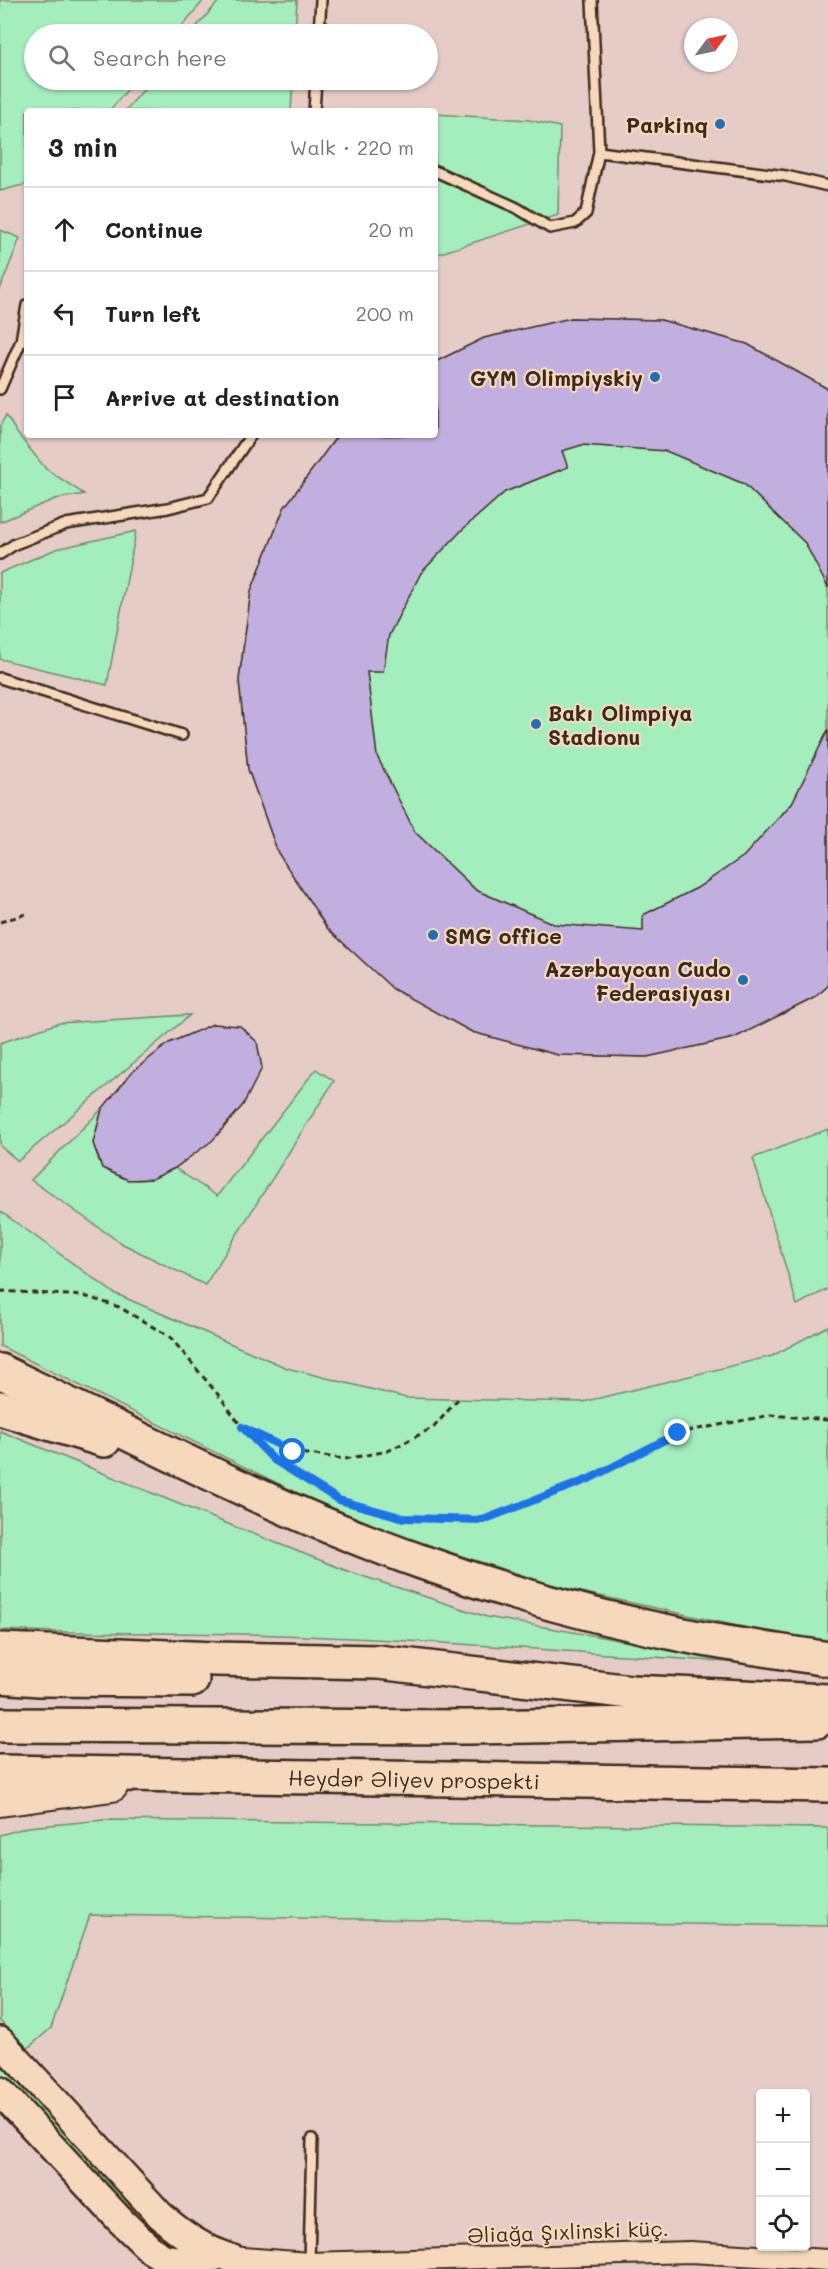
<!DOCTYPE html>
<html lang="en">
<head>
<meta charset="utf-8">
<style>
	body { margin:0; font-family:Mali,sans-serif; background:#f2f2f2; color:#222 }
	.controls { position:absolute; right:18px; bottom:18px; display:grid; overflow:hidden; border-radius:6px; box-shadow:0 2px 4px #0004 }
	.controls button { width:54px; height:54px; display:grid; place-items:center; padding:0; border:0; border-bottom:2px solid #e0e0e0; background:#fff; color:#222; font:30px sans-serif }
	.compass { position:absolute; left:684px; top:18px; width:54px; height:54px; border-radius:50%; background:#fff; box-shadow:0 2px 4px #0004; rotate:57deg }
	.stop { position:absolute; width:18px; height:18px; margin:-14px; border:4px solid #1a73e8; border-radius:50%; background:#fff }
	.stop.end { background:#1a73e8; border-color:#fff; box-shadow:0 2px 6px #0008 }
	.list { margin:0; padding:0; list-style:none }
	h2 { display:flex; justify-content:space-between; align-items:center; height:78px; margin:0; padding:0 24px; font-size:26px }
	h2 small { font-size:20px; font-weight:400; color:#767676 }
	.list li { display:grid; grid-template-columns:39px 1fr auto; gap:18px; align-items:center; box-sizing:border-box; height:84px; padding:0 24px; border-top:2px solid #e0e0e0 }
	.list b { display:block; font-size:22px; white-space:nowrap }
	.list em { font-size:20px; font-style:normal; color:#767676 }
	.icon { flex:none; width:33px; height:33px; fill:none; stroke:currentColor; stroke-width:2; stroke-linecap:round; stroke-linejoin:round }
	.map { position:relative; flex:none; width:828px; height:2269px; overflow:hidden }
	.search { position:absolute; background:#fff; box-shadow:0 2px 4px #0004; left:24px; top:24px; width:414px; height:66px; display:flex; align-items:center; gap:15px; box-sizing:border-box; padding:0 21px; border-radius:33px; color:#767676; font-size:22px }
	.panel { position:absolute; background:#fff; box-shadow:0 2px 4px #0004; left:24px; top:108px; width:414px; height:330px; border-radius:6px }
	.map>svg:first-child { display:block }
	.green { fill:#a4edbc; stroke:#708c6d; stroke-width:1.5 }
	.building { fill:#c1afe0; stroke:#3b2a1e; stroke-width:1.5 }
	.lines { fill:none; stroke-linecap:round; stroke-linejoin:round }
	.service-casing { stroke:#3b2a1e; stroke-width:14 }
	.minor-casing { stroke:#3b2a1e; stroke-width:24 }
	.secondary-casing { stroke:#3b2a1e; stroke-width:32 }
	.primary-casing { stroke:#3b2a1e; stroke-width:36 }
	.motorway-casing { stroke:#3b2a1e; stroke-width:38 }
	.path { stroke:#3b2a1e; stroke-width:3; stroke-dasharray:6 4.5; stroke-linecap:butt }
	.service { stroke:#f6d8bc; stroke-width:9 }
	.minor { stroke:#f6d8bc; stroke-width:20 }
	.secondary { stroke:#f6d8bc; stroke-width:27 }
	.primary { stroke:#f6d8bc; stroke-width:32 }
	.motorway { stroke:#f6d8bc; stroke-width:33 }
	.route { stroke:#1a73e8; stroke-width:8 }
	.poi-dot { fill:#1f6fb2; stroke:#f6d8bc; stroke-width:2 }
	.labels { text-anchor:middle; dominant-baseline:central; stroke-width:4.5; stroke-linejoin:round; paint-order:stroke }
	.poi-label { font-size:21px; font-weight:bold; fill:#3b2a1e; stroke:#f6d8bc; text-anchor:end }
	.street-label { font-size:21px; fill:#3b2a1e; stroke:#f6d8bc }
</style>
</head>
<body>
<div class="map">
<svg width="828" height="2269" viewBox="0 0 828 2269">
	<rect width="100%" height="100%" fill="#e6ccc7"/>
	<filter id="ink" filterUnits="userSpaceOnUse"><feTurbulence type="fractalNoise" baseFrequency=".0167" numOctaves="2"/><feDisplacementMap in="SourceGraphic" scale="12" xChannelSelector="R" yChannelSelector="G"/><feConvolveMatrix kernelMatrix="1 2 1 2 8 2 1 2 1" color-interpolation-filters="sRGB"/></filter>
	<g filter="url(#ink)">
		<g class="green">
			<polygon points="0,0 204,0 175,34 34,34 34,80 136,80 109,111 27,111 27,184 0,191"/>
			<polygon points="220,0 297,0 295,34 190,34"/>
			<polygon points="152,80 293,80 291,111 125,111"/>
			<polygon points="435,114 529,120 560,127 558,215 435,255"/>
			<polygon points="0,230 20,238 0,289"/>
			<polygon points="571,318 661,320 747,344 828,389 828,986 814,998 734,1038 647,1057 558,1055 472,1032 393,989 278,853 248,769 239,680 251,591 284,508 337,436 435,435 435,362 484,338"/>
			<polygon points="6,415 17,433 46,469 84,494 55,499 0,522 0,426"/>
			<polygon points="136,531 107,685 0,659 0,573 56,549"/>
			<polygon points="190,1015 18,1161 0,1146 0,1043 59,1023"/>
			<path d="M316 1069 334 1081 205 1285 121 1243 31 1180 102 1109 93 1143 102 1168C135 1184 142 1184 175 1168L217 1196Z"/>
			<polygon points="828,1129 828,1289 797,1305 753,1158"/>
			<polygon points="0,1211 114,1293 287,1368 406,1398 583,1402 772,1356 828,1326 828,1640 752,1629 563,1588 358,1523 0,1346"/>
			<path d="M0 1431 218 1520 350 1572 487 1617 756 1664C587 1653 419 1639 249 1634 166 1632 83 1634 0 1630Z"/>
			<polygon points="104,1820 828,1828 828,1926 90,1915 51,2028 27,2049 0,2021 0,1835 28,1827"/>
			<polygon points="0,2064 120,2191 155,2243 0,2074"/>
		</g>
		<g class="building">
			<polygon points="571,318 661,320 747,344 828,389 828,588 805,543 744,484 666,451 582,445 562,451 568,467 505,492 463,529 421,573 389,635 383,672 367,672 377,756 415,832 476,890 554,924 643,931 643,915 697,888 744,856 792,803 828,730 828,986 814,998 734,1038 647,1057 558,1055 472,1032 393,989 327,928 278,853 248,769 239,680 251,591 284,508 337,436 435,435 435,362 484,338"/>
			<polygon points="213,1024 240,1026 257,1042 262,1068 243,1105 213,1140 175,1168 152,1179 128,1180 102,1168 93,1143 102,1109 132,1072 169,1043"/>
		</g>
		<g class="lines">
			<g class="service-casing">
				<g id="service">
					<polyline points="319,34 321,0"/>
					<polyline points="314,111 316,80"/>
					<polyline points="599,152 786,176 828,186"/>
					<polyline points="435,171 517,208 550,228 575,223 586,213 599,152 592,0"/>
					<polyline points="0,389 21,341 27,305"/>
					<polyline points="0,554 15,544 66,524 168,508 208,498 251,435"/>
					<polyline points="0,678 182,735"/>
					<polyline points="309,2263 312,2139"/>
				</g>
			</g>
			<g class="minor-casing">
				<polyline id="minor" points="231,2257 309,2263 690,2252 828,2260"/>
			</g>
			<g class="secondary-casing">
				<g id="secondary">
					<path d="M0 2041 160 2215C174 2228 189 2239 206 2248 220 2255 237 2258 248 2269"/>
					<polyline points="0,2091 120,2220 151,2250 164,2258 176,2260 214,2257"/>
				</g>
			</g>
			<g class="primary-casing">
				<polyline id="primary" points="0,1800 112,1785"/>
			</g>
			<g class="motorway-casing">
				<g id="motorway">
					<path d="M0 1371C139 1438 276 1511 422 1562 511 1594 605 1620 698 1638 741 1646 785 1652 828 1659"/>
					<polyline points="0,1408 104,1440"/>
					<polyline points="0,1650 215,1659 378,1662 632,1692 828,1701"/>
					<polyline points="0,1676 39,1679 192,1680"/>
					<polyline points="0,1725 467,1727 817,1721"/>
					<path id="s1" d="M0 1772 828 1785"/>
				</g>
			</g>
			<g class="path">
				<polyline points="0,922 29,913"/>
				<polyline points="0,1291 84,1296 119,1307 170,1337 220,1397 242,1427 274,1460 339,1501 404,1518 482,1520 589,1479 678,1433 771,1415 828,1420"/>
				<polyline points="246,1429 293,1452 345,1459 388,1451 434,1427 458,1399"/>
			</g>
			<use href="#service" class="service"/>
			<use href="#minor" class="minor"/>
			<use href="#secondary" class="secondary"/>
			<use href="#primary" class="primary"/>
			<use href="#motorway" class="motorway"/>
		</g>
	</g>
	<g class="lines" filter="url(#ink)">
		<polyline class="route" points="293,1452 242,1427 274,1460 339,1500 404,1518 483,1520 589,1479 678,1433"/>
	</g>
	<g class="poi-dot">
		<circle cx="720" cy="124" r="6"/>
		<circle cx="655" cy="377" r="6"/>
		<circle cx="536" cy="724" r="6"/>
		<circle cx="433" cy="935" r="6"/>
		<circle cx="743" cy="980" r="6"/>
	</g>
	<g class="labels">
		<g class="poi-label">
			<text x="708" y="124">Parkinq</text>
			<text x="643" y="377">GYM Olimpiyskiy</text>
			<text x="548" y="712" text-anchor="start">Bakı Olimpiya<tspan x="548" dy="24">Stadionu</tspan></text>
			<text x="445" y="935" text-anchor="start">SMG office</text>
			<text x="731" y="968">Azərbaycan Cudo<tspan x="731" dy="24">Federasiyası</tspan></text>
		</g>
		<g class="street-label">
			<text stroke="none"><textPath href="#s1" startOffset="414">Heydər Əliyev prospekti</textPath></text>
			<text transform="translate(568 2231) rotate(-2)">Əliağa Şıxlinski küç.</text>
		</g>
	</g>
</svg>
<div class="controls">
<button>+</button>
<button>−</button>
<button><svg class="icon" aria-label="locate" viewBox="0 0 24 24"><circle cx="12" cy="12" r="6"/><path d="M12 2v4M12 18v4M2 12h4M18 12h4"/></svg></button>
</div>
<svg class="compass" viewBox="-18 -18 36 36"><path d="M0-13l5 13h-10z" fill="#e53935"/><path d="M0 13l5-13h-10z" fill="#767676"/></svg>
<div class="stop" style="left:293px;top:1452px"></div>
<div class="stop end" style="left:678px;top:1433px"></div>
<div class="search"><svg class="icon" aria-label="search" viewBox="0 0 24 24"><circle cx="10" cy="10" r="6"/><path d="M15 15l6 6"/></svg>Search here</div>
<section class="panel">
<h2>3 min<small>Walk · 220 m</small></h2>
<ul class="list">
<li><svg class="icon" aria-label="ahead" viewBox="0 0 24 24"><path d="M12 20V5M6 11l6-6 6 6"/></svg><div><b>Continue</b></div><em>20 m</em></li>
<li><svg class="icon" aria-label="left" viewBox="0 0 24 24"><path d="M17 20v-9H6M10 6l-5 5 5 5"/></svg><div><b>Turn left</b></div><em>200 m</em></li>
<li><svg class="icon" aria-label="arrive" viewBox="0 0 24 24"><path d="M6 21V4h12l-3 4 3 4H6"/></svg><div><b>Arrive at destination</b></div></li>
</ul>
</section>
</div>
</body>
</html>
